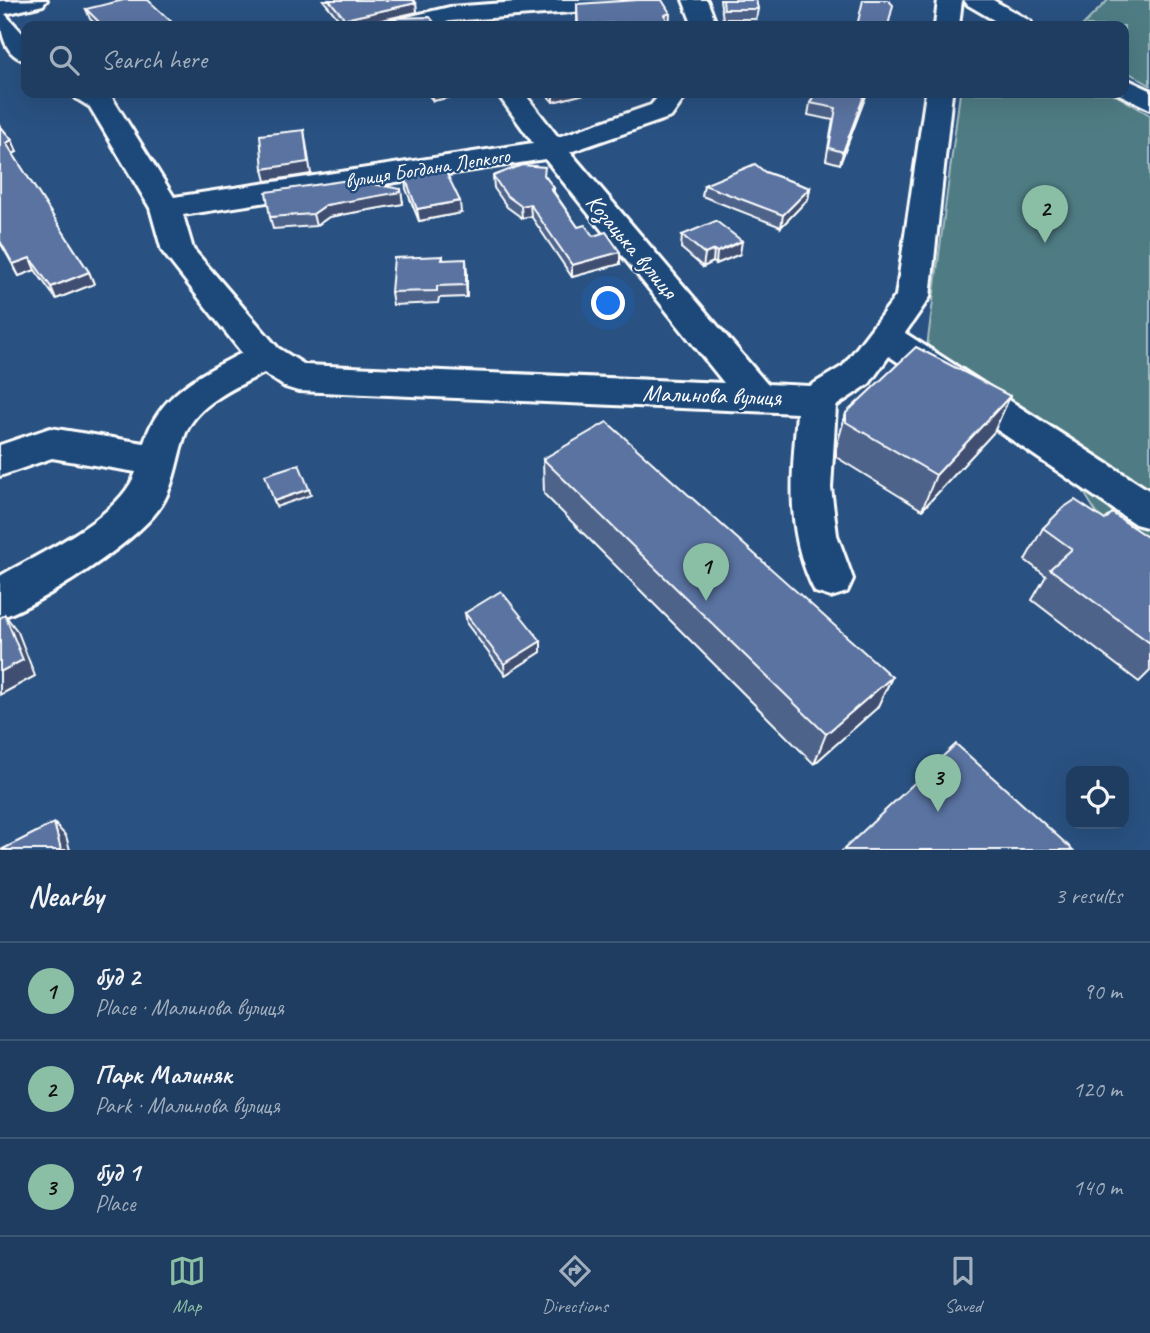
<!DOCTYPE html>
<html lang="en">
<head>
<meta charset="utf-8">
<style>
	body { margin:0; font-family:Caveat,sans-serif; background:#2c486a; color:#f1f3f6 }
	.controls { position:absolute; right:21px; bottom:21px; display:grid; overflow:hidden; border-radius:14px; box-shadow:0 7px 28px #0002 }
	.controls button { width:63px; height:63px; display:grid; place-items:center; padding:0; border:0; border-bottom:2px solid #3c5676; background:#1f3d61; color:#f1f3f6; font:35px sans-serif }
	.you { position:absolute; left:609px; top:304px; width:24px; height:24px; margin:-18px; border:5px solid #fff; border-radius:50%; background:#1a73e8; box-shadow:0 0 0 10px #1a73e833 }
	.badge { display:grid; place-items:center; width:46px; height:46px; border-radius:50%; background:#8abfa5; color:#111; font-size:23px; font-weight:700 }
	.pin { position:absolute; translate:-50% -58px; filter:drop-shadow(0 2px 4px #0008) }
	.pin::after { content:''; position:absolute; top:37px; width:24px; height:21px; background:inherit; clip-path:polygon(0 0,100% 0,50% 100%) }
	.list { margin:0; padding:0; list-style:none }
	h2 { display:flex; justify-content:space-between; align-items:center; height:91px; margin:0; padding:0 28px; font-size:30px }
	h2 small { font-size:23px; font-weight:400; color:#a1aebd }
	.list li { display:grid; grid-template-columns:46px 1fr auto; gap:21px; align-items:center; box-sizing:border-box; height:98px; padding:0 28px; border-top:2px solid #3c5676 }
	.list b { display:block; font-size:26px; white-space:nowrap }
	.list p { margin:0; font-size:23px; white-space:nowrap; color:#a1aebd }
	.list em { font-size:23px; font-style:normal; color:#a1aebd }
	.icon { flex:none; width:38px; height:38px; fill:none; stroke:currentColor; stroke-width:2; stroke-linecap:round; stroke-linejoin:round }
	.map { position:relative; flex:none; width:1150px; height:850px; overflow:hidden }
	.search { position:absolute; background:#1f3d61; box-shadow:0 7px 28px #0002; left:21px; right:21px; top:21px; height:77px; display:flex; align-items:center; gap:18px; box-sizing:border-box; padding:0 24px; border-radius:14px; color:#a1aebd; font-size:26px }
	.sheet { height:385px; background:#1f3d61 }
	nav { display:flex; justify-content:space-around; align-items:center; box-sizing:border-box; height:98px; border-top:2px solid #3c5676; background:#1f3d61; font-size:19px; color:#a1aebd }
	nav a { display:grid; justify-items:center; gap:4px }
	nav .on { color:#8abfa5 }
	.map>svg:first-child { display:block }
	.green { fill:#4f7c84; stroke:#a7bec2; stroke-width:2 }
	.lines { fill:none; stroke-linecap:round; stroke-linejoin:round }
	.minor-casing { stroke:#fff; stroke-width:6 }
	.minor { fill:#1f4a7a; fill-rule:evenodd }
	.wall { fill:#4d638a; stroke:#fff; stroke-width:2 }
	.shaded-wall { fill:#3f5071; stroke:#fff; stroke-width:2 }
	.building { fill:#5a73a1; stroke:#fff; stroke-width:2 }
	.labels { text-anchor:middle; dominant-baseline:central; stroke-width:5; stroke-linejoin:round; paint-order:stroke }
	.far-street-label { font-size:21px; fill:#fff; stroke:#1f4a7a }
	.street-label { font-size:24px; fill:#fff; stroke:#1f4a7a }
</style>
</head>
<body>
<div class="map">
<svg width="1150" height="850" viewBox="0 0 1150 850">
	<rect width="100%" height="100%" fill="#295181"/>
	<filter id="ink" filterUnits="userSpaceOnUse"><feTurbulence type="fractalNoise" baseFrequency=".0143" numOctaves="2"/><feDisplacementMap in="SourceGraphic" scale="14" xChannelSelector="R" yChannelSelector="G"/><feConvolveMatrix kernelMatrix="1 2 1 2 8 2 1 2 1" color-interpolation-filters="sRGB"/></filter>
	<g filter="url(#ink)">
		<g class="green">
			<polygon points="1108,0 1150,0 1150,85 1124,70 1124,26 1082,26"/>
			<polygon points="960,93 1112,93 1150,115 1150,566 1112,538 1064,460 924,370"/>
		</g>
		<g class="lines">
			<g class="minor-casing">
				<g id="minor">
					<path d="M47 0 43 5 5 14 26 37V61C0 54 0 24 0 1Z"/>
					<polygon points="544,0 653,0 649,5 641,7 450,21 429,26 387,26 390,21 450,7"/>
					<polygon points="683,0 707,0 717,26 693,26"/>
					<polygon points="938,0 962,0 959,26 935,26"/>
					<polygon points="964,0 993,0 1030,21 1033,26 1004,26 968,5"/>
					<polygon points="1124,78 1150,90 1150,109 1117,93 1124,93"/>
					<path d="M73 93H105L111 96 174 197 533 143 497 93H524L558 137 651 105 661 93H688L671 117 570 152 767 384 810 386 843 366 896 296 926 93H952L930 297 905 333 1150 491V528L1135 524 889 356 869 384 836 406 831 488 837 535 853 579 847 592 831 597 815 592C785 532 792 477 797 413L298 391 285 387 264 373C236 387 196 404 185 435 176 460 175 487 158 510 132 545 42 603 0 618V576C40 553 120 518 136 472L52 458 0 476V445L50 428 144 443C159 394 199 375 242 353L162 251 150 208 90 107 77 99ZM545 159 724 383 305 365 278 348 193 249 183 215Z"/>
				</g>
			</g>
			<use href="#minor" class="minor"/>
		</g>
		<g class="wall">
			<polygon points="323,0 413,0 416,3 417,12 356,26 344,26"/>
			<polygon points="720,0 756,0 758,9 756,19 723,19"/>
			<polygon points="577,4 670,13 669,23 666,24 666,26 577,26"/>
			<polygon points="86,9 175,26 97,26 90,19"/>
			<polygon points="395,18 437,26 397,26"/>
			<polygon points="427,93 470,93 433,101"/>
			<polygon points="545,93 588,93 553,102"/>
			<polygon points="867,93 840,164 826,160 833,120 808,115 810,103"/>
			<polygon points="0,126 12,140 17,152 13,154 89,272 94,284 56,299 35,270 19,276 1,244 0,245"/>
			<polygon points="765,172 810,188 808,199 781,227 702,196 704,185"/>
			<polygon points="493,176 545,176 554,188 554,192 578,227 593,236 620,264 572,277 531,216 522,218 507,207 494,188"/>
			<polygon points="405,177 461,213 419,221 406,189"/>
			<polygon points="403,201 403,204 329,217 316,226 273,229 270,217"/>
			<polygon points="682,235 740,254 716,264 713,262 703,267 681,248"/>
			<polygon points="443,256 443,260 467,272 467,297 439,298 438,303 393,305 391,292"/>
			<polygon points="1010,396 994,432 922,510 836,457 836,448 846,413"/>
			<polygon points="543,459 892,677 877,708 814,764 544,494"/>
			<polygon points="1105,520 1150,539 1150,671 1139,682 1032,600 1046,576 1025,560 1043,528"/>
			<polygon points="465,613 541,641 541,652 505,675 467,624"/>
		</g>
		<g class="shaded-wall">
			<polygon points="416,3 417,12 356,26 346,26 345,19"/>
			<polygon points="670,13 669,23 666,24 665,15"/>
			<polygon points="432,93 470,93 433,101"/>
			<polygon points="553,93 588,93 553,102"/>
			<polygon points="865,93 867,93 840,164 843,152"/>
			<polygon points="304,130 311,174 266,181 263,169"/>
			<polygon points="12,140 17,152 11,154 6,143"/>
			<polygon points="810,188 808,199 781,227 783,215"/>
			<polygon points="401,189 403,204 329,217 316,226 313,214 326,205"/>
			<polygon points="460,201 461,213 419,221 417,209"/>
			<polygon points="530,204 531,216 522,218 521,206"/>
			<polygon points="742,241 740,254 716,264 717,252"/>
			<polygon points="714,250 713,262 703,267 705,254"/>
			<polygon points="620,252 620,264 572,277 572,265"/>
			<polygon points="30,258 35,270 19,276 13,264"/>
			<polygon points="466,259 467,272 467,297 466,285"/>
			<polygon points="89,272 94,284 56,299 51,287"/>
			<polygon points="1010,396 994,432 922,510 936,475"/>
			<polygon points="309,489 311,495 276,507 274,501"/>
			<polygon points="5,615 18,632 35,676 0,695 0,672"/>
			<polygon points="541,641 541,652 505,675 504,664"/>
			<polygon points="892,677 877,708 814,764 826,734"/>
			<polygon points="54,823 66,836 70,850 61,850"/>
		</g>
		<g class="building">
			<polygon points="124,0 148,0 175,25 103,26 86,9"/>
			<polygon points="329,0 413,0 416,3 345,19"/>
			<polygon points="638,0 662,0 670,13 665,15 667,21 578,25 577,4"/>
			<polygon points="723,0 756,0 758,9 724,9"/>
			<polygon points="863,0 888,0 893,5 888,26 857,26"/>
			<polygon points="430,17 437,26 401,26 395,18"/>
			<polygon points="815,93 865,93 843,152 829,148 836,108 810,103"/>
			<polygon points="0,126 12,140 6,143 89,272 51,287 30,258 13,264 0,241"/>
			<polygon points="304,130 308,162 263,169 260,135"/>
			<polygon points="755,164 765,172 810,188 783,215 704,185"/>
			<polygon points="522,165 545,167 544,175 554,188 551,189 578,227 585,225 593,236 606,232 620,252 572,265 530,204 521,206 506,195 493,176"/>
			<polygon points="445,170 460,201 417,209 405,177"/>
			<polygon points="349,180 401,189 401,192 326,205 313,214 270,217 266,192"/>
			<polygon points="716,221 742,241 717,252 714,250 705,254 682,235"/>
			<polygon points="443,256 442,260 466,259 466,285 437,286 437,291 391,292 394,258"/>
			<polygon points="916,347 1010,396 936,475 846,422 846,413"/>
			<polygon points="607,422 892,677 826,734 543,459"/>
			<polygon points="299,464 309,489 274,501 265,475"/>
			<polygon points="1075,500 1105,520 1112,513 1150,539 1150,643 1050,569 1072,549 1043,528 1063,508"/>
			<polygon points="501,591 541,641 504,664 465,613"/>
			<polygon points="5,615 23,660 0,672 0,618"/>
			<polygon points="956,744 1073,850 843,850"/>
			<polygon points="54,823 61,850 1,850"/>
		</g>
	</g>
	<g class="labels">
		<g class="far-street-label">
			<text transform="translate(427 168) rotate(-9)">вулиця Богдана Лепкого</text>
		</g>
		<g class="street-label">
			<text transform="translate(632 246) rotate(50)">Козацька вулиця</text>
			<text transform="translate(712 395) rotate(2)">Малинова вулиця</text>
		</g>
	</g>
</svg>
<div class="controls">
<button><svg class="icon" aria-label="locate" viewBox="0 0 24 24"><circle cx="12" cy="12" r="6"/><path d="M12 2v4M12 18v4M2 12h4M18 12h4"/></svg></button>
</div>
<div class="you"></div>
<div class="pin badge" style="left:706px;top:601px">1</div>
<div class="pin badge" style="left:1045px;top:243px">2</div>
<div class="pin badge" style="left:938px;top:812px">3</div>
<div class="search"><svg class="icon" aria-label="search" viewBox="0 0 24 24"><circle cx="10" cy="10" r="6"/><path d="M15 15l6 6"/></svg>Search here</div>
</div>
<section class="sheet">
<h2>Nearby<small>3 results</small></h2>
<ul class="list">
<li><span class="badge">1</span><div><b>буд 2</b><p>Place · Малинова вулиця</p></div><em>90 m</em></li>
<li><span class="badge">2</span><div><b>Парк Малиняк</b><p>Park · Малинова вулиця</p></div><em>120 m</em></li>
<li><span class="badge">3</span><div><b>буд 1</b><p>Place</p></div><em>140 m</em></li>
</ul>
</section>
<nav>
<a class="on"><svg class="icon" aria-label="map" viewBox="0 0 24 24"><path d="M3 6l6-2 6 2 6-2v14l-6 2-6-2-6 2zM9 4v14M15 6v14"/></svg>Map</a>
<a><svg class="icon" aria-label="directions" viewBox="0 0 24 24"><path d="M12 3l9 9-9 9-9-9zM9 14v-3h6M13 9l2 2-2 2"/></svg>Directions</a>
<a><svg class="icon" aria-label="saved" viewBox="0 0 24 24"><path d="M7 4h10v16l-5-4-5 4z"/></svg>Saved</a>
</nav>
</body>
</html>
